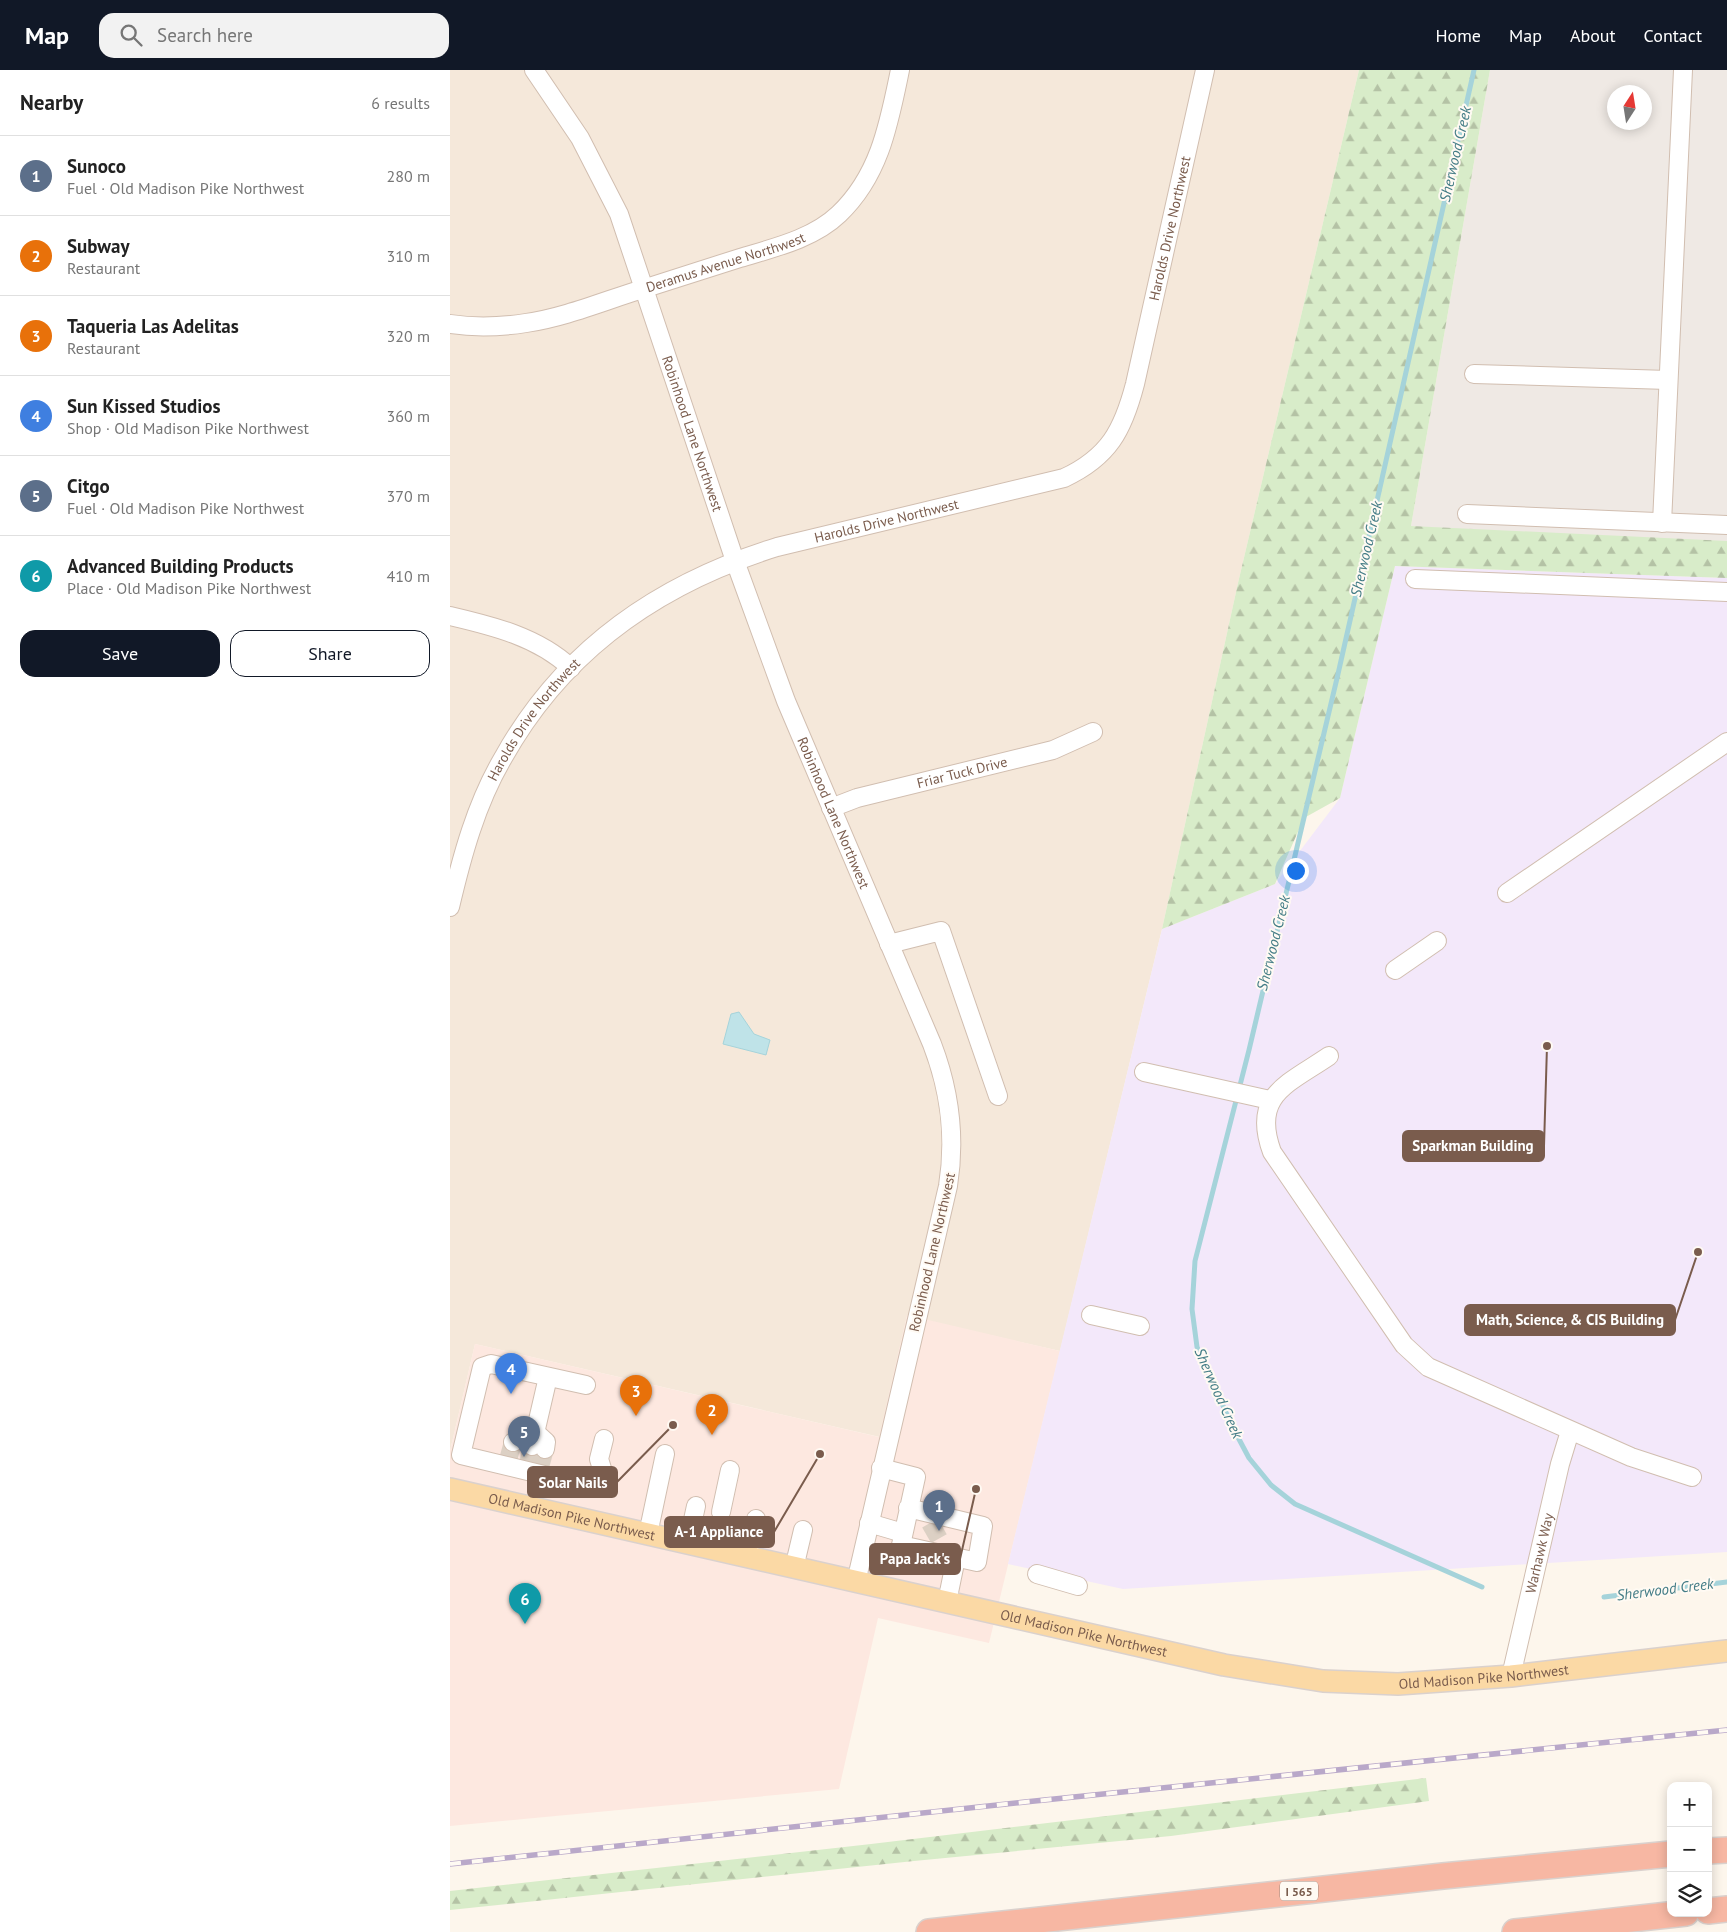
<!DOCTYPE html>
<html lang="en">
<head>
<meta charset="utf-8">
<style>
	body { margin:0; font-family:"PT Sans",sans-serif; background:#f2f2f2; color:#222 }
	.controls { position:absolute; right:15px; bottom:15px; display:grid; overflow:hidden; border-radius:10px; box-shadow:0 2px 12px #0003 }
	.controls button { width:45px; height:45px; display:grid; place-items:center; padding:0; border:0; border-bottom:1px solid #e0e0e0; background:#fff; color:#222; font:25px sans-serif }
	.compass { position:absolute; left:1157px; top:15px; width:45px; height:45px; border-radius:50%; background:#fff; box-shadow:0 2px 12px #0003; rotate:12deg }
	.you { position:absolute; left:845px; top:800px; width:18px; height:18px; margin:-12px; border:4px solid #fff; border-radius:50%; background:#1a73e8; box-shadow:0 0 0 8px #1a73e833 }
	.badge { display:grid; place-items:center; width:32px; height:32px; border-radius:50%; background:#111827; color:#fff; font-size:16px; font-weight:700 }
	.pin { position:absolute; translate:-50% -41px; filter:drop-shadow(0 1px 2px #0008) }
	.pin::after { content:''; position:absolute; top:26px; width:18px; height:15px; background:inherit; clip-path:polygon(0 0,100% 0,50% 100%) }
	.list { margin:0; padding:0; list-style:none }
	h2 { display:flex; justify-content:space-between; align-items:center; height:65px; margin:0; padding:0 20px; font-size:21px }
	h2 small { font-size:16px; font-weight:400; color:#767676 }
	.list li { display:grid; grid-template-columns:32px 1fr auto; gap:15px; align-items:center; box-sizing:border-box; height:80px; padding:0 20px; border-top:1px solid #e0e0e0 }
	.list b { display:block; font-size:19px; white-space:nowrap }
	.list p { margin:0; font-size:16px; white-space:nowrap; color:#767676 }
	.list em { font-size:16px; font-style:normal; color:#767676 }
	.actions { display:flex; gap:10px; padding:15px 20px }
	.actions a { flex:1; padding:11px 0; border:1px solid #111827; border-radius:15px; text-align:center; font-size:18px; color:#111827 }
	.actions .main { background:#111827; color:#fff }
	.icon { flex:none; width:28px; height:28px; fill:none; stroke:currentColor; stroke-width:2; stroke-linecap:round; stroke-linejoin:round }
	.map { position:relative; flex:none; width:1277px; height:1862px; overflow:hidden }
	header { display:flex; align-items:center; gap:30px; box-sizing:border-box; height:70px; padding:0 25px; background:#111827; color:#fff }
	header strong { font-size:24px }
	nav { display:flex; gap:28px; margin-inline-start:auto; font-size:18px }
	.search { width:350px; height:45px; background:#f2f2f2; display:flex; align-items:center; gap:12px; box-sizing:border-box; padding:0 18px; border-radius:15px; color:#767676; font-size:19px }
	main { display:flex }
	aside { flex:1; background:#fff }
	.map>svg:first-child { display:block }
	.residential { fill:#f5e8da }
	.commercial { fill:#fde8e0 }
	.industrial { fill:#efe9e4; fill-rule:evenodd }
	.education { fill:#f3e8fa }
	.forest { fill:url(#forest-firs) }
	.water { fill:#bfe3e8; stroke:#a5d3da }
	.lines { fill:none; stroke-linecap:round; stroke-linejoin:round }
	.stream { stroke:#a5d3da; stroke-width:5 }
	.minor-tunnel { stroke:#dcd0c4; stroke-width:18; stroke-dasharray:18 9; stroke-linecap:butt }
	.minor-casing { stroke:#d1beb0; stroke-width:20 }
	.major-casing { stroke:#dad1cd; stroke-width:24 }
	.highway-casing { stroke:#dad1cd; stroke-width:28 }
	.minor { stroke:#fff; stroke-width:18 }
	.major { stroke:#fbd9a5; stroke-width:21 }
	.highway { stroke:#f7b7a3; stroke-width:25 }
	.rail-casing { stroke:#b9a8c9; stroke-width:5.5 }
	.rail { stroke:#fffaf3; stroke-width:4; stroke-dasharray:11; stroke-linecap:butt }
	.labels { text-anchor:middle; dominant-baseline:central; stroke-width:4; stroke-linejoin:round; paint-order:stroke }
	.shield { fill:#fffaf3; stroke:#a28b7f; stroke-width:1 }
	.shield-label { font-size:12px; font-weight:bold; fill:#7a5c4d }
	.street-label { font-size:14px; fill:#7a5c4d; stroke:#fffaf3 }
	.water-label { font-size:15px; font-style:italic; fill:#437c86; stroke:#fffaf3 }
	.leader { fill:none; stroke:#7a5c4d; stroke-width:2 }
	.callout-dot { fill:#7a5c4d; stroke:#fffaf3; stroke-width:2 }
	.callout { fill:#7a5c4d; stroke:#7a5c4d; stroke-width:2 }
	.callout-label { font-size:15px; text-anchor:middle; font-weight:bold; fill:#fff }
</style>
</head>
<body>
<header>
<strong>Map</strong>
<div class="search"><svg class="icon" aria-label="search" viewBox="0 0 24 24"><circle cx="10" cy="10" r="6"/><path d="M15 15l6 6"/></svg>Search here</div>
<nav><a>Home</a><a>Map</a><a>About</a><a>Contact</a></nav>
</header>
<main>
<aside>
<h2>Nearby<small>6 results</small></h2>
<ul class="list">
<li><span class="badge" style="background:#5c6f8a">1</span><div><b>Sunoco</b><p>Fuel · Old Madison Pike Northwest</p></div><em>280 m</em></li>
<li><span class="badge" style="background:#e8710a">2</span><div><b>Subway</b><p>Restaurant</p></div><em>310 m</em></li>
<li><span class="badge" style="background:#e8710a">3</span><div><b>Taqueria Las Adelitas</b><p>Restaurant</p></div><em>320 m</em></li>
<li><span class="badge" style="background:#3f7fe0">4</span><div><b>Sun Kissed Studios</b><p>Shop · Old Madison Pike Northwest</p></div><em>360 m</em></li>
<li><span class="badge" style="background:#5c6f8a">5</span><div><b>Citgo</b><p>Fuel · Old Madison Pike Northwest</p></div><em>370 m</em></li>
<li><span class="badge" style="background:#0f9aa8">6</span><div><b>Advanced Building Products</b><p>Place · Old Madison Pike Northwest</p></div><em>410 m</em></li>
</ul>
<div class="actions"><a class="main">Save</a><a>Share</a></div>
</aside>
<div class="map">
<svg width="1277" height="1862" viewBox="0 0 1277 1862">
	<defs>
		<pattern id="forest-firs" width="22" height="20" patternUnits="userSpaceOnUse" patternTransform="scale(1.25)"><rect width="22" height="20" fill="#d8ecc9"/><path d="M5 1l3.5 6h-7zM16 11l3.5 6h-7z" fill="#b4c2a5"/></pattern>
	</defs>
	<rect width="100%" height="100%" fill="#fdf6ec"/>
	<polygon class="residential" points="0,0 909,0 788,513 712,859 610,1281 457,1246 430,1367 25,1274 0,1381"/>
	<polygon class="commercial" points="457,1245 610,1281 539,1573 428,1548 389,1719 0,1756 0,1381 25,1274 429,1367"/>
	<path class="industrial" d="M1040 0H1277V508L961 456ZM1164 22H1194V52H1164Z"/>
	<polygon class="education" points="945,496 1277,508 1277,1482 673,1519 558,1494 712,859 825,814 890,728"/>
	<g class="forest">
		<polygon points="909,0 1040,0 961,456 1277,471 1277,508 945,496 890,728 854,748 825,814 712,859 788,513"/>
		<polygon points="976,1708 979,1731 721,1766 464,1791 0,1840 0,1821 421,1774"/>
	</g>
	<polygon class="water" points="289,942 304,964 320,970 316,985 273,974 281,944"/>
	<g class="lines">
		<g class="stream">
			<polyline points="1024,0 888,604 799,980 745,1191 742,1239 747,1277 782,1356 799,1388 821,1415 845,1434 1032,1517"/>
			<polyline points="1154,1527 1277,1512"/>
		</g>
		<g class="minor-tunnel">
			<polyline points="58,1390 63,1372"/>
			<polyline points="78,1394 82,1376"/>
			<polyline points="90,1397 95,1379"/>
			<polyline points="480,1453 492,1474"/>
		</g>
		<g class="minor-casing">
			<g id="minor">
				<path id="s1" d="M84 0 130 68 169 144 285 491 336 631 482 974C500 1021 506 1066 498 1116L406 1512"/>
				<path id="s2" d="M0 254C25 258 51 257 76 253 117 247 156 230 196 218 227 208 258 198 290 188 323 178 363 169 389 144 430 105 439 53 450 0"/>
				<polyline points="1024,304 1218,310"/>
				<polyline points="1017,444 1277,455"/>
				<polyline points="1212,453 1233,0"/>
				<polyline points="965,509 1277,522"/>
				<path d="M0 546C43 556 88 567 121 598"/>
				<path id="s3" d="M381 738 407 728 603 680 643 662"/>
				<polyline points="1057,823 1277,672"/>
				<path id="s4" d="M0 837C12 786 26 734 53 688 113 580 210 513 327 477L614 408C659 387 673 360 685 314L755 0"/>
				<polyline points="439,874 491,861 548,1026"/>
				<polyline points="945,900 987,871"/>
				<path d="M879 986C838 1014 801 1025 822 1082L954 1275 978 1297 1181 1387 1242 1407"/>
				<polyline points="694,1002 820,1030"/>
				<polyline points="641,1245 690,1256"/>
				<polyline points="136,1315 41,1294 32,1297 11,1385 123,1412 157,1415 149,1389 154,1369"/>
				<polyline points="63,1372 85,1362 96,1372 95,1379"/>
				<polyline points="82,1376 98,1307"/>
				<polyline points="431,1398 466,1407 451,1475 527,1492 533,1456 458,1438"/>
				<polyline points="271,1442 280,1400"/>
				<polyline points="419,1453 453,1463"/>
				<polyline points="198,1464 215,1384"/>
				<polyline points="238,1473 246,1436"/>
				<polyline points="297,1487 306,1449"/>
				<polyline points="344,1498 353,1460"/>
				<polyline points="587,1504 628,1516"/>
				<polyline points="497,1532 506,1488"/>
				<path id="s5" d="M1061 1606 1110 1394 1120 1361"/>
			</g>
		</g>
		<g class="major-casing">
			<g id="major">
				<path id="s6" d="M0 1419 774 1595 873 1611 948 1614 1061 1606 1277 1581"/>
			</g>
		</g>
		<g class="highway-casing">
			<g id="highway">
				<polyline points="1258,1781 1277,1780"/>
				<polyline points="1258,1841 1277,1839"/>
				<polyline points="479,1862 993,1806 1221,1784"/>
				<polyline points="1065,1862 1236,1843"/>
			</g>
		</g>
		<use href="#minor" class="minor"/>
		<use href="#major" class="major"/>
		<use href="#highway" class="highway"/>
		<g class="rail-casing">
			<polyline id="rail" points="0,1794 575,1732 1277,1660"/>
		</g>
		<use href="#rail" class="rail"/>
	</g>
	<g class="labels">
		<rect class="shield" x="830" y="1811.5" width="38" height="19" rx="4"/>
		<g class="shield-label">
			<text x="849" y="1821">I 565</text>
		</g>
		<g class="street-label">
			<text stroke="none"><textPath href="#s4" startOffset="1091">Harolds Drive Northwest</textPath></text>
			<text stroke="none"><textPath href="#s2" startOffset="285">Deramus Avenue Northwest</textPath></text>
			<text stroke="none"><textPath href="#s1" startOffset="399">Robinhood Lane Northwest</textPath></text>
			<text stroke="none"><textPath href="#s4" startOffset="626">Harolds Drive Northwest</textPath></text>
			<text stroke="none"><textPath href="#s4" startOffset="208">Harolds Drive Northwest</textPath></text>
			<text stroke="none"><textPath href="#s3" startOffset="136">Friar Tuck Drive</textPath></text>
			<text stroke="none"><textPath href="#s1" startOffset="804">Robinhood Lane Northwest</textPath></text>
			<text transform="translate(482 1182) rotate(-77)">Robinhood Lane Northwest</text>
			<text stroke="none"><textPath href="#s6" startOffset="125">Old Madison Pike Northwest</textPath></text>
			<text stroke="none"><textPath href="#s5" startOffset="126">Warhawk Way</textPath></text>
			<text stroke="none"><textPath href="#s6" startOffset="650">Old Madison Pike Northwest</textPath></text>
			<text stroke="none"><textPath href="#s6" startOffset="1055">Old Madison Pike Northwest</textPath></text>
		</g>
		<g class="water-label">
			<text transform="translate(1005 84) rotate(-77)">Sherwood Creek</text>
			<text transform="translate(916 479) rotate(-77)">Sherwood Creek</text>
			<text transform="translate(823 873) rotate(-76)">Sherwood Creek</text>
			<text transform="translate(769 1323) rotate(66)">Sherwood Creek</text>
			<text transform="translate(1215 1519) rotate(-7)">Sherwood Creek</text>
		</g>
	</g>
	<path class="leader" d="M1097 976L1094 1076M1248 1182L1225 1250M223 1355L167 1412M370 1384L324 1462M526 1419L510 1489"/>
	<g class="callout-dot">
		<circle cx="1097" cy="976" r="5"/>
		<circle cx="1248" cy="1182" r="5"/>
		<circle cx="223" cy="1355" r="5"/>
		<circle cx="370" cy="1384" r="5"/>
		<circle cx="526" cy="1419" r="5"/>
	</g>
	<g class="callout">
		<rect x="953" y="1061" width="141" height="30" rx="5"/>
		<rect x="1015" y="1235" width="210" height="30" rx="5"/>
		<rect x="78" y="1397" width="89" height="30" rx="5"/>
		<rect x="215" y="1447" width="109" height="30" rx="5"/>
		<rect x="420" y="1474" width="90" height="30" rx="5"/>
	</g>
	<g class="callout-label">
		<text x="1023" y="1081">Sparkman Building</text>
		<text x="1120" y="1255">Math, Science, &amp; CIS Building</text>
		<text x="123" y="1418">Solar Nails</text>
		<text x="269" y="1467">A-1 Appliance</text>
		<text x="465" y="1494">Papa Jack's</text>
	</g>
</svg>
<div class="controls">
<button>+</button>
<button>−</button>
<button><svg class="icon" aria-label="layers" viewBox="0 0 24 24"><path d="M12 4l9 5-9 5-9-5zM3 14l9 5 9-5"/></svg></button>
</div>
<svg class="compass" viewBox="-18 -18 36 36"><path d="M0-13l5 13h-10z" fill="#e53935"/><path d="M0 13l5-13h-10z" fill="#767676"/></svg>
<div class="you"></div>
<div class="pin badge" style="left:489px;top:1461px;background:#5c6f8a">1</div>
<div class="pin badge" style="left:262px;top:1365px;background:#e8710a">2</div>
<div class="pin badge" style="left:186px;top:1346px;background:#e8710a">3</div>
<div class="pin badge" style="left:61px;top:1324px;background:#3f7fe0">4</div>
<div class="pin badge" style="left:74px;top:1387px;background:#5c6f8a">5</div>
<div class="pin badge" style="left:75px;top:1554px;background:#0f9aa8">6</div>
</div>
</main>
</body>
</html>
